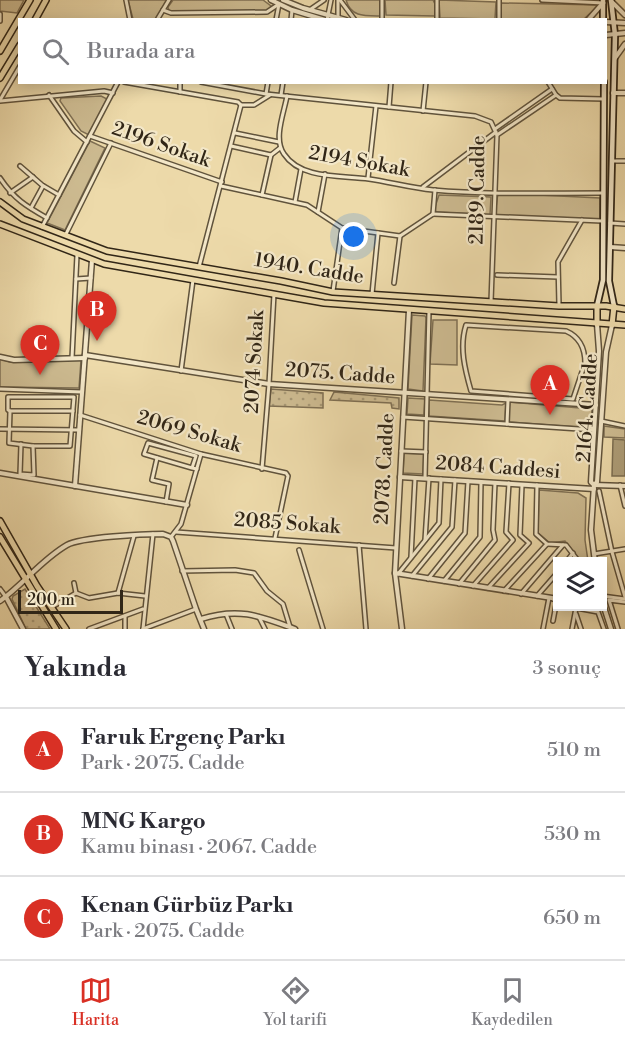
<!DOCTYPE html>
<html lang="tr">
<head>
<meta charset="utf-8">
<style>
	body { margin:0; font-family:"Libre Bodoni",serif; background:#f2f2f3; color:#2b2b33 }
	.controls { position:absolute; right:18px; bottom:18px; display:grid; overflow:hidden; border-radius:0px; box-shadow:0 3px 15px #0003 }
	.controls button { width:54px; height:54px; display:grid; place-items:center; padding:0; border:0; border-bottom:2px solid #e1e1e2; background:#fff; color:#2b2b33; font:30px sans-serif }
	.scale { position:absolute; left:18px; bottom:15px; width:105px; box-sizing:border-box; padding-left:6px; border:3px solid #312617; border-top:0; font-size:16px; line-height:21px; white-space:nowrap; color:#312617; -webkit-text-stroke:4px #f3e7c8; paint-order:stroke }
	.you { position:absolute; left:354px; top:237px; width:21px; height:21px; margin:-15px; border:4px solid #fff; border-radius:50%; background:#1a73e8; box-shadow:0 0 0 9px #1a73e833 }
	.badge { display:grid; place-items:center; width:39px; height:39px; border-radius:50%; background:#d93025; color:#fff; font-size:20px; font-weight:700 }
	.pin { position:absolute; translate:-50% -50px; filter:drop-shadow(0 2px 3px #0008) }
	.pin::after { content:''; position:absolute; top:32px; width:21px; height:18px; background:inherit; clip-path:polygon(0 0,100% 0,50% 100%) }
	.list { margin:0; padding:0; list-style:none }
	h2 { display:flex; justify-content:space-between; align-items:center; height:78px; margin:0; padding:0 24px; font-size:26px }
	h2 small { font-size:20px; font-weight:400; color:#7c7c81 }
	.list li { display:grid; grid-template-columns:39px 1fr auto; gap:18px; align-items:center; box-sizing:border-box; height:84px; padding:0 24px; border-top:2px solid #e1e1e2 }
	.list b { display:block; font-size:22px; white-space:nowrap }
	.list p { margin:0; font-size:20px; white-space:nowrap; color:#7c7c81 }
	.list em { font-size:20px; font-style:normal; color:#7c7c81 }
	.icon { flex:none; width:33px; height:33px; fill:none; stroke:currentColor; stroke-width:2; stroke-linecap:round; stroke-linejoin:round }
	.map { position:relative; flex:none; width:625px; height:629px; overflow:hidden }
	.search { position:absolute; background:#fff; box-shadow:0 3px 15px #0003; left:18px; right:18px; top:18px; height:66px; display:flex; align-items:center; gap:15px; box-sizing:border-box; padding:0 21px; border-radius:0px; color:#7c7c81; font-size:22px }
	.sheet { height:330px; background:#fff }
	nav { display:flex; justify-content:space-around; align-items:center; box-sizing:border-box; height:84px; border-top:2px solid #e1e1e2; background:#fff; font-size:16px; color:#7c7c81 }
	nav a { display:grid; justify-items:center; gap:3px }
	nav .on { color:#d93025 }
	.map>svg:first-child { display:block }
	.grass { fill:url(#grass-dots); stroke:#7f7054; stroke-width:1.5 }
	.park { fill:#cdbb91; stroke:#7f7054; stroke-width:1.5 }
	.water { fill:#ad9d78; stroke:#7b6d51; stroke-width:1.5 }
	.lines { fill:none; stroke-linecap:round; stroke-linejoin:round }
	.minor-casing { stroke:#60533c; stroke-width:6 }
	.tertiary-casing { stroke:#60533c; stroke-width:7 }
	.secondary-casing { stroke:#312617; stroke-width:8 }
	.primary-casing { stroke:#312617; stroke-width:8 }
	.minor { stroke:#f3e7c8; stroke-width:3 }
	.tertiary { stroke:#f3e7c8; stroke-width:4 }
	.secondary { stroke:#f3e7c8; stroke-width:4.5 }
	.primary { stroke:#eddaaa; stroke-width:5 }
	.labels { text-anchor:middle; dominant-baseline:central; stroke-width:4.5; stroke-linejoin:round; paint-order:stroke }
	.street-label { font-size:20px; fill:#312617; stroke:#f3e7c8 }
</style>
</head>
<body>
<div class="map">
<svg width="625" height="629" viewBox="0 0 625 629">
	<defs>
		<pattern id="grass-dots" width="8" height="8" patternUnits="userSpaceOnUse" patternTransform="scale(1.5)"><rect width="8" height="8" fill="#cdbb91"/><path d="M2 2h.1M6 6h.1" fill="none" stroke="#a79875" stroke-width="1.8" stroke-linecap="round"/></pattern>
	</defs>
	<rect width="100%" height="100%" fill="#eddaaa"/>
	<filter id="stains"><feTurbulence type="fractalNoise" baseFrequency=".00333" numOctaves="4"/><feColorMatrix values="0 0 0 0 .2 0 0 0 0 .09 0 0 0 0 .02 0 0 0 .5 -.17"/></filter>
	<radialGradient id="worn" r=".72"><stop offset=".6" stop-color="#630" stop-opacity="0"/><stop offset="1" stop-color="#630" stop-opacity=".3"/></radialGradient>
	<g class="grass">
		<polygon points="271,389 323,393 323,408 269,406"/>
		<polygon points="334,392 399,398 399,409 392,408 391,403 330,400"/>
		<polygon points="25,589 50,629 26,629 12,599 13,596"/>
	</g>
	<g class="park">
		<polygon points="0,0 24,0 17,13 0,11"/>
		<polygon points="128,0 168,0 155,20 133,19"/>
		<polygon points="173,0 263,0 271,6 268,11 169,11 168,7"/>
		<path d="M346 0H380V16C364 16 351 17 346 0Z"/>
		<polygon points="385,0 433,0 435,4 435,16 386,15"/>
		<polygon points="439,0 496,2 495,19 440,18"/>
		<polygon points="502,3 599,5 584,19 500,20 500,6"/>
		<polygon points="101,96 107,99 89,135 81,131 60,101 61,98"/>
		<polygon points="90,141 105,148 65,230 47,223"/>
		<polygon points="498,193 600,198 600,219 495,215"/>
		<polygon points="439,195 491,197 490,215 437,212 434,210"/>
		<polygon points="412,315 425,316 426,318 423,391 408,389"/>
		<polygon points="433,320 457,320 457,365 430,364"/>
		<polygon points="0,359 10,362 81,360 79,388 0,387"/>
		<polygon points="408,398 425,399 424,415 407,414"/>
		<polygon points="429,400 502,405 506,403 505,421 429,416"/>
		<polygon points="509,402 592,409 591,428 509,422"/>
		<polygon points="604,426 625,429 625,438 604,437"/>
		<polygon points="404,453 424,454 423,474 403,473"/>
		<polygon points="539,490 578,493 586,498 585,540 588,561 581,561 565,541 550,543 538,533"/>
	</g>
	<polygon class="water" points="613,439 625,440 625,476 612,476"/>
	<g class="lines">
		<g class="minor-casing">
			<g id="minor">
				<polyline points="126,0 130,20"/>
				<polyline points="340,0 355,20"/>
				<polyline points="499,0 499,20"/>
				<polyline points="542,0 604,3"/>
				<polyline points="311,9 324,0"/>
				<polyline points="163,10 171,13 267,12 279,4"/>
				<polyline points="0,14 0,21"/>
				<polyline points="338,18 338,0"/>
				<polyline points="157,20 169,0"/>
				<polyline points="276,20 279,4"/>
				<polyline points="291,20 292,10"/>
				<polyline points="327,20 331,0"/>
				<polyline points="382,20 382,0"/>
				<polyline points="437,20 437,0"/>
				<polyline points="124,82 238,102 241,105 254,105 270,95"/>
				<polyline points="201,82 266,94 475,116 491,122 497,135 491,302"/>
				<polyline points="548,82 556,95 560,98 604,99"/>
				<polyline points="180,92 180,82"/>
				<polyline points="266,94 268,82"/>
				<polyline points="49,95 74,131 87,142"/>
				<polyline points="281,95 283,82"/>
				<path d="M287 96C284 113 273 139 284 154 301 180 343 175 369 179 390 182 411 188 433 190 489 195 546 193 603 193"/>
				<polyline points="0,100 20,66"/>
				<polyline points="0,101 104,91 113,93"/>
				<polyline points="389,107 391,82"/>
				<polyline points="423,111 426,82"/>
				<polyline points="495,129 552,89"/>
				<polyline points="235,133 279,142"/>
				<polyline points="497,135 556,95"/>
				<polyline points="90,136 222,182"/>
				<polyline points="231,146 271,155"/>
				<polyline points="612,161 625,161"/>
				<polyline points="20,166 42,185 59,195"/>
				<path d="M0 178C14 199 26 206 47 218"/>
				<polyline points="368,178 376,106"/>
				<polyline points="221,186 307,205 342,228 400,236 433,214"/>
				<polyline points="423,187 496,132"/>
				<polyline points="10,193 33,177"/>
				<polyline points="262,195 271,155 280,148"/>
				<polyline points="295,202 301,169"/>
				<polyline points="31,208 43,186"/>
				<polyline points="318,212 325,174"/>
				<polyline points="433,214 602,221"/>
				<polyline points="433,214 435,190"/>
				<polyline points="610,223 625,224"/>
				<polyline points="42,227 118,82"/>
				<polyline points="66,234 111,143"/>
				<polyline points="199,267 241,105"/>
				<polyline points="497,275 558,277"/>
				<polyline points="76,279 91,278"/>
				<polyline points="394,283 400,236"/>
				<polyline points="333,291 342,228"/>
				<polyline points="372,294 378,233"/>
				<polyline points="559,305 558,262 582,220"/>
				<polyline points="72,358 77,255"/>
				<path d="M598 367 584 366 573 399 471 391C465 370 459 347 466 325L566 331C580 337 585 348 585 363H598"/>
				<polyline points="181,371 193,280"/>
				<polyline points="0,389 82,392"/>
				<polyline points="10,411 8,410 8,397 74,397 70,446 33,446 34,475 20,474 21,444"/>
				<polyline points="80,415 201,454 286,473 288,476 275,538"/>
				<polyline points="403,417 594,430"/>
				<polyline points="601,421 625,426"/>
				<polyline points="507,424 508,400"/>
				<polyline points="0,429 79,430"/>
				<polyline points="33,446 9,443 10,411 73,411"/>
				<polyline points="401,451 426,452"/>
				<polyline points="157,458 152,480 169,484 166,502"/>
				<polyline points="192,468 196,456 148,443 144,454 192,468 197,469"/>
				<polyline points="262,469 269,384 274,294"/>
				<polyline points="425,478 429,311"/>
				<polyline points="537,485 536,534 547,544 566,545 579,562"/>
				<polyline points="620,485 625,506"/>
				<polyline points="599,491 612,552 625,597"/>
				<polyline points="176,532 396,548"/>
				<polyline points="171,537 181,524 201,454"/>
				<polyline points="425,540 429,478"/>
				<polyline points="359,545 366,629"/>
				<polyline points="299,550 323,629"/>
				<polyline points="594,554 625,549"/>
				<polyline points="411,557 415,478"/>
				<polyline points="566,562 573,553"/>
				<polyline points="182,571 235,570 254,573 267,591 283,604 290,627"/>
				<polyline points="398,574 439,523 441,479"/>
				<polyline points="412,576 452,527 455,480"/>
				<polyline points="428,579 465,533 468,481"/>
				<polyline points="444,581 480,537 481,482"/>
				<polyline points="74,583 76,593"/>
				<polyline points="459,584 495,540 493,530 495,483"/>
				<polyline points="473,586 513,540 506,532 509,483"/>
				<polyline points="488,588 529,543 520,535 522,485"/>
				<polyline points="0,589 6,597"/>
				<polyline points="504,591 547,544"/>
				<polyline points="118,593 134,536"/>
				<polyline points="521,594 563,545"/>
				<polyline points="537,596 558,572"/>
				<polyline points="602,596 625,599"/>
				<polyline points="553,599 558,594"/>
				<polyline points="566,606 598,612 604,629"/>
				<polyline points="52,607 76,593 89,598 118,593 145,596"/>
				<polyline points="226,614 232,629"/>
				<polyline points="576,614 581,629"/>
				<polyline points="125,616 125,629"/>
				<polyline points="259,617 265,629"/>
				<polyline points="553,621 556,605 558,605"/>
				<polyline points="89,629 143,609"/>
				<polyline points="143,629 153,534"/>
				<polyline points="143,629 196,609"/>
				<polyline points="543,629 549,598"/>
				<polyline points="572,629 576,608"/>
				<polyline points="618,629 609,600 625,602"/>
			</g>
		</g>
		<g class="tertiary-casing">
			<g id="tertiary">
				<polyline points="271,0 292,10 325,20"/>
				<polyline points="283,0 303,8 346,20"/>
				<polyline points="611,1 625,15"/>
				<polyline points="588,20 603,3"/>
				<polyline points="606,22 625,23"/>
				<polyline points="606,35 625,33"/>
				<polyline points="615,58 625,44"/>
				<polyline points="613,93 625,93"/>
				<polyline points="610,247 625,248"/>
				<polyline points="85,355 269,384 596,405"/>
				<polyline points="0,357 14,360 85,358"/>
				<polyline points="0,473 187,505"/>
				<polyline points="400,477 594,489"/>
				<polyline points="594,485 597,482 606,352 612,325"/>
				<polyline points="594,485 625,486"/>
				<polyline points="75,486 92,260"/>
				<polyline points="595,562 591,530 594,485 591,482 599,351 597,324"/>
				<polyline points="395,573 558,599"/>
				<polyline points="6,597 23,629"/>
				<path d="M0 601C24 584 41 560 67 545 81 537 144 534 163 534L171 537 173 541 196 609 204 629"/>
				<polyline points="602,601 611,629"/>
				<path d="M201 619C239 607 260 616 295 629"/>
				<polyline points="402,629 395,573 409,310"/>
			</g>
		</g>
		<g class="secondary-casing">
			<g id="secondary">
				<polyline points="603,0 603,20"/>
				<polyline points="611,0 615,35 609,281 614,306"/>
				<polyline points="597,306 603,280 604,82"/>
			</g>
		</g>
		<g class="primary-casing">
			<g id="primary">
				<polyline points="35,20 46,0"/>
				<polyline points="0,51 30,0"/>
				<polyline points="0,78 20,45"/>
				<polyline points="0,202 23,219 107,251 281,281 333,292 559,306 606,306 625,309"/>
				<polyline points="0,224 104,264 324,303 625,325"/>
				<polyline points="597,306 597,324"/>
				<polyline points="612,325 614,306"/>
				<polyline points="0,521 37,586 66,629"/>
				<polyline points="0,537 56,629"/>
			</g>
		</g>
		<use href="#minor" class="minor"/>
		<use href="#tertiary" class="tertiary"/>
		<use href="#secondary" class="secondary"/>
		<use href="#primary" class="primary"/>
	</g>
	<g class="labels">
		<g class="street-label">
			<text transform="translate(161 145) rotate(19)">2196 Sokak</text>
			<text transform="translate(359 162) rotate(10)">2194 Sokak</text>
			<text transform="translate(478 190) rotate(-89)">2189. Cadde</text>
			<text transform="translate(309 269) rotate(9)">1940. Cadde</text>
			<text transform="translate(255 362) rotate(-87)">2074 Sokak</text>
			<text transform="translate(340 374) rotate(4)">2075. Cadde</text>
			<text transform="translate(588 408) rotate(-86)">2164. Cadde</text>
			<text transform="translate(189 432) rotate(16)">2069 Sokak</text>
			<text transform="translate(498 468) rotate(4)">2084 Caddesi</text>
			<text transform="translate(385 469) rotate(-87)">2078. Cadde</text>
			<text transform="translate(287 524) rotate(4)">2085 Sokak</text>
		</g>
	</g>
	<rect width="100%" height="100%" filter="url(#stains)"/>
	<rect width="100%" height="100%" fill="url(#worn)"/>
</svg>
<div class="controls">
<button><svg class="icon" aria-label="layers" viewBox="0 0 24 24"><path d="M12 4l9 5-9 5-9-5zM3 14l9 5 9-5"/></svg></button>
</div>
<div class="scale">200 m</div>
<div class="you"></div>
<div class="pin badge" style="left:550px;top:415px">A</div>
<div class="pin badge" style="left:97px;top:341px">B</div>
<div class="pin badge" style="left:40px;top:375px">C</div>
<div class="search"><svg class="icon" aria-label="search" viewBox="0 0 24 24"><circle cx="10" cy="10" r="6"/><path d="M15 15l6 6"/></svg>Burada ara</div>
</div>
<section class="sheet">
<h2>Yakında<small>3 sonuç</small></h2>
<ul class="list">
<li><span class="badge">A</span><div><b>Faruk Ergenç Parkı</b><p>Park · 2075. Cadde</p></div><em>510 m</em></li>
<li><span class="badge">B</span><div><b>MNG Kargo</b><p>Kamu binası · 2067. Cadde</p></div><em>530 m</em></li>
<li><span class="badge">C</span><div><b>Kenan Gürbüz Parkı</b><p>Park · 2075. Cadde</p></div><em>650 m</em></li>
</ul>
</section>
<nav>
<a class="on"><svg class="icon" aria-label="map" viewBox="0 0 24 24"><path d="M3 6l6-2 6 2 6-2v14l-6 2-6-2-6 2zM9 4v14M15 6v14"/></svg>Harita</a>
<a><svg class="icon" aria-label="directions" viewBox="0 0 24 24"><path d="M12 3l9 9-9 9-9-9zM9 14v-3h6M13 9l2 2-2 2"/></svg>Yol tarifi</a>
<a><svg class="icon" aria-label="saved" viewBox="0 0 24 24"><path d="M7 4h10v16l-5-4-5 4z"/></svg>Kaydedilen</a>
</nav>
</body>
</html>
